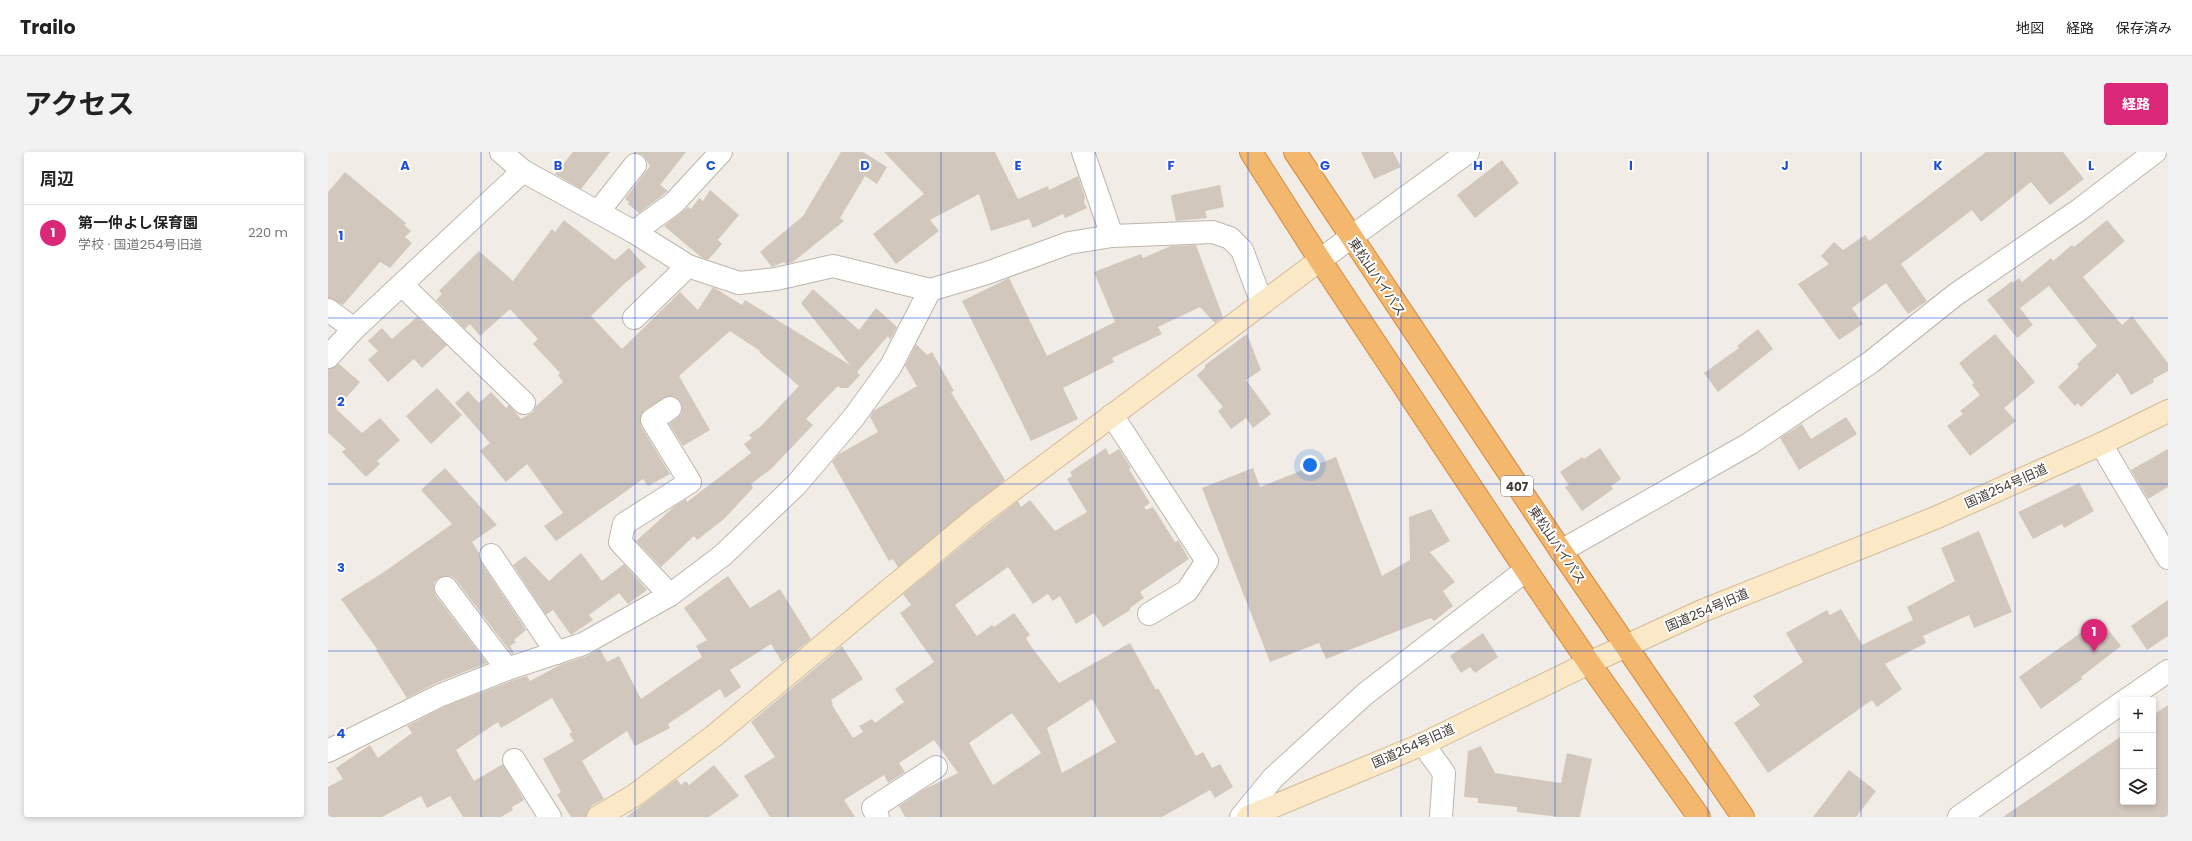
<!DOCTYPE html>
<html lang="ja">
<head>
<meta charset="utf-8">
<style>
	body { margin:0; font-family:Poppins,"Noto Sans JP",sans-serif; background:#f2f2f2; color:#222 }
	.controls { position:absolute; right:12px; bottom:12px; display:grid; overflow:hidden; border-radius:4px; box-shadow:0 2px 6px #0003 }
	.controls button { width:36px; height:36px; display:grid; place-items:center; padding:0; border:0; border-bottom:1px solid #e0e0e0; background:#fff; color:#222; font:20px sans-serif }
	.you { position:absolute; left:982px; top:313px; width:14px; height:14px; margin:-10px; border:3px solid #fff; border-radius:50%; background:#1a73e8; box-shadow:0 0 0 6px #1a73e833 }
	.badge { display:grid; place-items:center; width:26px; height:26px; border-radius:50%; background:#db2777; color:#fff; font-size:13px; font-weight:700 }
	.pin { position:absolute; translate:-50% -33px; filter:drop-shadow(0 1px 2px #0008) }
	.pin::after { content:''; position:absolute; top:21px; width:14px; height:12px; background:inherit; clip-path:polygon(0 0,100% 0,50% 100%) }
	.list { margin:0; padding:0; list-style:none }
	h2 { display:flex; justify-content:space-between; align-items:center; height:52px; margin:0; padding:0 16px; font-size:17px }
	h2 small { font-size:13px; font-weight:400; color:#767676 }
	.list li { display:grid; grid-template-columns:26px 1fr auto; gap:12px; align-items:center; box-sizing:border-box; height:56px; padding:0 16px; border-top:1px solid #e0e0e0 }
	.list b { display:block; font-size:15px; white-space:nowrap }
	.list p { margin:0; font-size:13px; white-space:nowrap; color:#767676 }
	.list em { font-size:13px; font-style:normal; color:#767676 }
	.icon { flex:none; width:22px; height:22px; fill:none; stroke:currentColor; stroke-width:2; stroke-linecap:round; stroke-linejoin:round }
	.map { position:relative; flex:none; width:1840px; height:665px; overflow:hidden; border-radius:4px }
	header { display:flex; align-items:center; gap:24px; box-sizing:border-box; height:56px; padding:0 20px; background:#fff; border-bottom:1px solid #e0e0e0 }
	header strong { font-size:19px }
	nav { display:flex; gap:22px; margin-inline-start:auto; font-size:14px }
	.intro { display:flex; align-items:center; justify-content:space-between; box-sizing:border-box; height:96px; padding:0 24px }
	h1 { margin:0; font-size:28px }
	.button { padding:10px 18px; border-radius:4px; background:#db2777; color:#fff; font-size:14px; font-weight:700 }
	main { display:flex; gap:24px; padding:0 24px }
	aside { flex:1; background:#fff; border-radius:4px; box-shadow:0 2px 6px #0003 }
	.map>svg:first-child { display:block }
	.building { fill:#d2c7bc; fill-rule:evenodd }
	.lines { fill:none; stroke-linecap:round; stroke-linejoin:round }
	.street-casing { stroke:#bfb6ac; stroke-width:24 }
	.secondary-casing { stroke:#d1bc9a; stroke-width:24 }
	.highway-casing { stroke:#d28b3f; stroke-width:24 }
	.street { stroke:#fff; stroke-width:22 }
	.secondary { stroke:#fae8c6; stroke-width:22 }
	.highway { stroke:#f3b76e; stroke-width:22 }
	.grid { fill:none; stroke:#1d4ed8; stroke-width:1; stroke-opacity:0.55 }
	.labels { text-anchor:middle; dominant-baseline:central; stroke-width:4; stroke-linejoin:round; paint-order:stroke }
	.shield { fill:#fff; stroke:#7b7672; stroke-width:1 }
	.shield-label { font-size:12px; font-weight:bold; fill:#433c35 }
	.street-label { font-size:13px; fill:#433c35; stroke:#fff }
	.grid-label { font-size:13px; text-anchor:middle; font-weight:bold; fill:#1d4ed8; stroke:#fff; stroke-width:4; stroke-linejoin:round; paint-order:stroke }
</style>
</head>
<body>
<header>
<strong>Trailo</strong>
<nav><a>地図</a><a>経路</a><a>保存済み</a></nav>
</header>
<div class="intro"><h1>アクセス</h1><a class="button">経路</a></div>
<main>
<aside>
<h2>周辺<small></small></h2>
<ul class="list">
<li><span class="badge">1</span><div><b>第一仲よし保育園</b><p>学校 · 国道254号旧道</p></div><em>220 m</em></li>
</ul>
</aside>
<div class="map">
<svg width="1840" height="665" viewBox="0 0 1840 665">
	<rect width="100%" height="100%" fill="#f1ece5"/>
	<g class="building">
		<polygon points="245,0 282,0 253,37 227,22"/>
		<polygon points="304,0 358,0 332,33 340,39 311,61 300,52 301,50 297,47 322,14 315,3"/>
		<polygon points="513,0 535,0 559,15 549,32 537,24 512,66 516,69 465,110 458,112 456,110 444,115 432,100 475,64"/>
		<polygon points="556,0 667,0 690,47 720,34 721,38 750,24 757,45 756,50 759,56 737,66 735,62 705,76 701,67 663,79 651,42 602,68 611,79 568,112 545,82 596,42"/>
		<polygon points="1033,0 1065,0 1073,15 1046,27"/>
		<polygon points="1658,0 1735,0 1756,27 1722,53 1703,30 1653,70 1644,58 1573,112 1599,149 1580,162 1558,131 1524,156 1535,172 1511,188 1470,132 1501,112 1493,104 1506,90 1515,98 1537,83 1541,89"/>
		<polygon points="1174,8 1191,31 1147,66 1129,43"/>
		<polygon points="17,20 78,71 76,73 83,79 77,85 84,91 62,116 52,110 15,153 0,146 0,40"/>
		<polygon points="892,33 896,55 877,59 879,66 848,69 843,46 844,43"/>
		<polygon points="382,38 411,63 390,88 394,92 380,108 373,105 336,74 360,55 363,57 371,46 375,49"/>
		<polygon points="236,68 287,108 301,96 318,115 296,132 263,164 294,197 352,140 370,158 385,135 414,153 417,148 522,213 473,151 485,137 531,178 548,156 569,175 562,188 560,184 529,220 532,223 520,236 512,236 510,234 478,267 485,273 443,317 423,332 425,336 396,367 369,388 366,384 333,415 308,389 347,354 358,347 359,350 423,301 416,292 424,286 421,283 432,275 471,234 431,200 432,199 402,179 351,224 382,278 355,294 341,272 353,262 354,255 352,249 347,245 341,244 317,258 313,263 313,274 342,322 320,334 315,327 228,389 216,374 235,361 199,312 178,330 152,299 162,291 127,251 140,239 151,251 163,240 178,256 181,253 193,267 205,260 208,254 235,230 230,223 232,221 205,192 210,187 182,157 152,184 142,172 137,177 108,148 114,142 111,139 151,99 185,129 224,77 227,80"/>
		<polygon points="1779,68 1797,89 1755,125 1794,173 1804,164 1840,211 1840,219 1825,227 1826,230 1803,243 1790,221 1753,255 1750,251 1747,254 1730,235 1751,215 1749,212 1769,194 1721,134 1692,156 1705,173 1689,186 1659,148 1684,129 1685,131 1691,126 1694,130 1723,106 1725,109 1744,93 1746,95"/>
		<polygon points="868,93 895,165 887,171 872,155 830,175 834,182 784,206 786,210 735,236 750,267 703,289 634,149 681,126 719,204 787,170 766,120 813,102 815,106 843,94"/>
		<polygon points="89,165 119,193 94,216 86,207 60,230 40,208 50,199 40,189 54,176 64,187"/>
		<polygon points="1430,177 1445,197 1390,240 1376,221 1411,196 1409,194"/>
		<polygon points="919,182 933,218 918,228 943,262 925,276 918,266 903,277 890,259 895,255 869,223 877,216 877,213"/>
		<polygon points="1667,182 1707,230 1676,256 1688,269 1642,304 1619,274 1635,262 1632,259 1652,243 1644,233 1646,231 1631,211"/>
		<polygon points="588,192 599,203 604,200 626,239 623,240 677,328 570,415 565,407 561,409 504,310 511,302 550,280 542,265 545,259 589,234 577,214"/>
		<polygon points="11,212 32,230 8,257 34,281 52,266 72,288 49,309 52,312 38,325 14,300 18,297 0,281 0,217"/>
		<polygon points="109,236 134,263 103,292 78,264"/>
		<polygon points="1518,265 1529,282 1471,318 1452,286 1474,272 1483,287"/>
		<path d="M778 296 781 303 791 297 803 316 801 317 822 351 816 355 818 358 825 355 847 390 850 388 861 407 812 440 816 446 802 456V458L775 475 766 461 748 472 732 444 725 449 720 442 705 452 680 415 627 453 649 484 664 473 666 475 686 461 702 483 698 486 702 493 731 531 802 491 828 538 830 536 868 604 875 600 884 616 892 612 905 635 887 646 882 638 834 665H577L571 654 595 638 630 621 606 588 571 611 577 620 560 631 556 623 516 648 527 665H442L416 624 447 605 423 570 514 494 535 527 503 548 505 552 504 553 525 586 535 580 531 574 544 567 547 571 576 550 567 537 606 510 572 461 583 453 575 442 659 373 690 349 693 355 702 348 727 379 759 360 739 327 744 324 742 320ZM764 547 788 590 734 621 719 576ZM684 561 713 601 665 633 641 591Z"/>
		<polygon points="1272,296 1293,327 1283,334 1285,337 1254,359 1237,335 1241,333 1232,320 1254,305 1256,307"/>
		<polygon points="1840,297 1840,335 1820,347 1803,318"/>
		<polygon points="1008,305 1054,424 1082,408 1081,365 1103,357 1122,389 1102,400 1127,430 1115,439 1125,454 1106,469 1103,466 998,507 991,491 942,510 874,336 925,316 932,335"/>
		<polygon points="117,316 169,373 144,390 151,401 153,410 198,478 186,488 188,490 182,494 186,501 184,502 128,428 123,424 111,426 106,431 106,438 108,444 159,511 108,531 79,546 48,498 49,497 13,447 56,420 124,372 93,338"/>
		<polygon points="1751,331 1766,359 1736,376 1734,372 1705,387 1690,360"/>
		<polygon points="1651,379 1684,460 1646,476 1641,463 1595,484 1598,491 1557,512 1574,537 1549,555 1544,548 1440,621 1406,571 1432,553 1425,544 1475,510 1458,481 1499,458 1502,463 1513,457 1534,493 1585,468 1579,455 1627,429 1613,396"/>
		<polygon points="253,401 274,429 296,412 319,438 300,452 291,441 261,463 265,468 243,483 225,458 218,463 185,413 197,404 221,429"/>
		<polygon points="400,424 422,456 452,437 483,487 454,510 443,492 402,518 413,535 397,546 392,537 340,572 342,576 307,594 299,579 254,609 276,647 263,654 258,665 243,665 229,643 233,640 215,607 246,589 241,582 244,580 224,546 173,576 170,570 128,598 146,629 175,612 196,648 184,655 185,658 173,665 135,665 122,644 99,656 93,644 54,665 0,665 0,635 15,627 8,616 42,593 50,606 84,581 79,574 118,554 183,529 199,524 202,529 232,513 259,504 272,497 279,510 291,504 313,547 374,505 368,494 379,488 356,456"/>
		<polygon points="1840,448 1840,484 1819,498 1803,474"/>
		<polygon points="1772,467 1793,494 1753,525 1754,527 1713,557 1691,525"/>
		<polygon points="1155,481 1170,505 1147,521 1142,515 1133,521 1122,504"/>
		<polygon points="1840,553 1840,665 1675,665 1795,583 1795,650 1825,650 1825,563"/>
		<polygon points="1153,594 1167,621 1233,631 1239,601 1264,607 1252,665 1231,665 1189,660 1189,655 1150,651 1150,646 1136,645 1140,599"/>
		<polygon points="386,613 411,644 381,665 298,665 349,627 353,633 358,629 361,633"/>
		<polygon points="1521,618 1548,639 1528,665 1485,665"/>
	</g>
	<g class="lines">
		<g class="street-casing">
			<g id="street">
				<polyline points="173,0 195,19 306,80 360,114 411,131 448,127 505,114 602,138 659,121 741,91 784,84 885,80 902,86 914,98 934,151"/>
				<polyline points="755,0 784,84"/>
				<polyline points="270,60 307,13"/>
				<polyline points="306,80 346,51 393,0"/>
				<polyline points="992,108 1140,0"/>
				<polyline points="74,133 196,251"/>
				<polyline points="0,158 26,177"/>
				<polyline points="306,166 360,114"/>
				<polyline points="0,205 26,177 195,19"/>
				<polyline points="784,263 879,409 859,439 821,462"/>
				<polyline points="1773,292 1840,406"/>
				<polyline points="1233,399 1421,292 1543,210 1627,143 1751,58 1827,0"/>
				<polyline points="163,403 229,501"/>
				<polyline points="118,436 179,517"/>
				<polyline points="342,443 292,390 296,372 362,330 324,268 342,256"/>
				<polyline points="1798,548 1840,519"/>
				<polyline points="1095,592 1116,621 1113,665"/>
				<polyline points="0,599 113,543 179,517 255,492 342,443 395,403 468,333 526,265 563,214 602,138"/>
				<polyline points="186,608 222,665"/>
				<polyline points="550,665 545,656 608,615"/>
				<polyline points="913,665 945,626 1037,542 1198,418"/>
				<polyline points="1631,665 1795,550"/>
			</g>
		</g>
		<g class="secondary-casing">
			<g id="secondary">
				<polyline points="270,665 307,643 387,583 651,363 992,108"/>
				<polyline points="920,665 1095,592 1261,511 1374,459 1607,366 1773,292 1840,259"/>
			</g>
		</g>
		<g class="highway-casing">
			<g id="highway">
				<polyline points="923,0 992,108 1198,418 1261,511 1371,665"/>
				<polyline points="967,0 1233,399 1415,665"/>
			</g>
		</g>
		<use href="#street" class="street"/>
		<use href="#secondary" class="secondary"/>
		<use href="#highway" class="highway"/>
	</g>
	<path class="grid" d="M153 0V665M307 0V665M460 0V665M613 0V665M767 0V665M920 0V665M1073 0V665M1227 0V665M1380 0V665M1533 0V665M1687 0V665M0 166H1840M0 332H1840M0 499H1840"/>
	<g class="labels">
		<rect class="shield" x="1173" y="324" width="32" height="20" rx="3"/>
		<g class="shield-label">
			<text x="1189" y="334">407</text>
		</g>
		<g class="street-label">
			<text transform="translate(1049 125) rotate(56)">東松山バイパス</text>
			<text transform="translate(1678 334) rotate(-24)">国道254号旧道</text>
			<text transform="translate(1229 393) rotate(56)">東松山バイパス</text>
			<text transform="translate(1379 458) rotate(-23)">国道254号旧道</text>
			<text transform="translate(1085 594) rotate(-24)">国道254号旧道</text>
		</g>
	</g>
	<g class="grid-label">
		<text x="77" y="18">A</text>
		<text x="230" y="18">B</text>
		<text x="383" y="18">C</text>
		<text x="537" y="18">D</text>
		<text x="690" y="18">E</text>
		<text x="843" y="18">F</text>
		<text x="997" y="18">G</text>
		<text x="1150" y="18">H</text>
		<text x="1303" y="18">I</text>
		<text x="1457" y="18">J</text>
		<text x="1610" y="18">K</text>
		<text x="1763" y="18">L</text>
		<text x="13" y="88">1</text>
		<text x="13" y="254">2</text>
		<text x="13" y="420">3</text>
		<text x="13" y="586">4</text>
	</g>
</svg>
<div class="controls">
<button>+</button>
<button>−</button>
<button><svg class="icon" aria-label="layers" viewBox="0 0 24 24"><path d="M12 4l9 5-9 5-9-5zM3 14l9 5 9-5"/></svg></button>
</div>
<div class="you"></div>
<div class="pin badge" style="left:1766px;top:500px">1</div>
</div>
</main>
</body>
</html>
